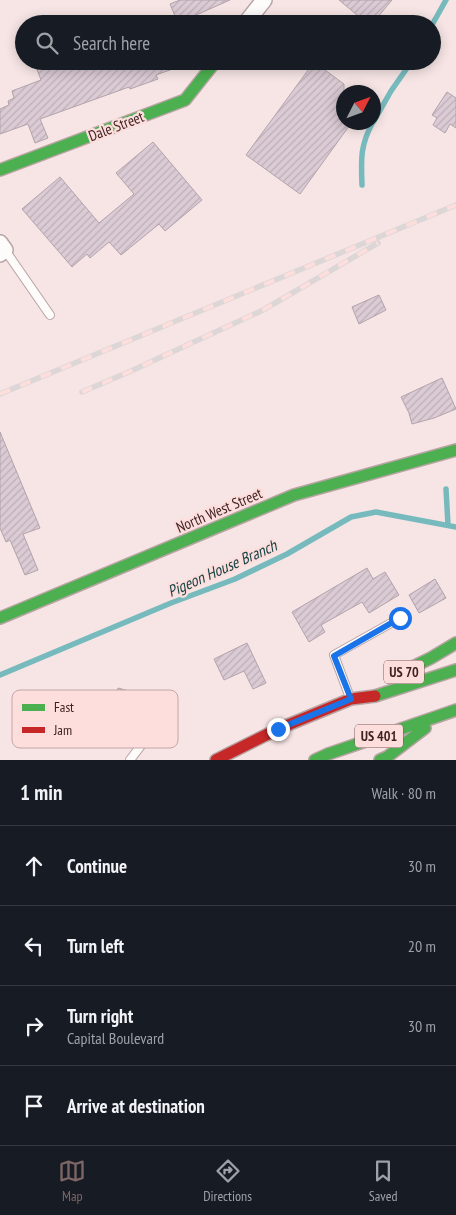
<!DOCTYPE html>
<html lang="en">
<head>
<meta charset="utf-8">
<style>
	body { margin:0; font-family:"PT Sans Narrow",sans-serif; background:#242831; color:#f1f3f6 }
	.compass { position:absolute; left:336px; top:85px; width:45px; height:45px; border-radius:50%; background:#171b24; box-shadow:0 2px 12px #0003; rotate:48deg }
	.stop { position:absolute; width:15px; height:15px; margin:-11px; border:4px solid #1a73e8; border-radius:50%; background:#fff }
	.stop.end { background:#1a73e8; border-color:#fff; box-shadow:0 1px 5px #0008 }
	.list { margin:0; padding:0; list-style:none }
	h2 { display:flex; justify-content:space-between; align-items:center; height:65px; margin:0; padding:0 20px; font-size:21px }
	h2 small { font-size:16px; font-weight:400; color:#9ea1a6 }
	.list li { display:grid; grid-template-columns:32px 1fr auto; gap:15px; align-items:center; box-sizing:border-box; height:80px; padding:0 20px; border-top:1px solid #363941 }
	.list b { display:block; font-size:19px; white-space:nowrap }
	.list p { margin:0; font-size:16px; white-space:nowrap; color:#9ea1a6 }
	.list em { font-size:16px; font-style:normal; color:#9ea1a6 }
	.icon { flex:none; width:28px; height:28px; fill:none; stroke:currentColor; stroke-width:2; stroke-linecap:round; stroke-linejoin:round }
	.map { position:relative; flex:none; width:456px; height:760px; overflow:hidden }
	.search { position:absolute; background:#171b24; box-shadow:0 2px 12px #0003; left:15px; right:15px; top:15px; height:55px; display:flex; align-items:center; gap:12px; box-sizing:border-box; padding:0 18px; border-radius:28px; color:#9ea1a6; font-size:19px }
	.sheet { height:385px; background:#171b24 }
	nav { display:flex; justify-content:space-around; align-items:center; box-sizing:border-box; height:70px; border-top:1px solid #363941; background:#171b24; font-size:14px; color:#9ea1a6 }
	nav a { display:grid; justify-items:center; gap:2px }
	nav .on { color:#7e6666 }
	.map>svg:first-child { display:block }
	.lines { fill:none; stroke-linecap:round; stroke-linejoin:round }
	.stream { stroke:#77babd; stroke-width:5.5 }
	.building { fill:url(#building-hatch); stroke:#b2a3ac }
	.lane-casing { stroke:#b8a4a4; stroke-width:10 }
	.street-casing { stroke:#b8a4a4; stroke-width:18 }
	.fast-casing { stroke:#b8a4a4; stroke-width:14 }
	.jam-casing { stroke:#b8a4a4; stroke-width:14 }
	.lane { stroke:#fefbfb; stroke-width:8 }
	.street { stroke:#fefbfb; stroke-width:15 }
	.fast { stroke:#4caf50; stroke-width:11 }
	.jam { stroke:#c62828; stroke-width:11 }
	.rail-casing { stroke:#dcd6d6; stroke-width:5.5 }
	.rail { stroke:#fddedd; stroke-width:4; stroke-dasharray:11; stroke-linecap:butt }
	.route { stroke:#1a73e8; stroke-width:6 }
	.labels { text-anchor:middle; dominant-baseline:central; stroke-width:4.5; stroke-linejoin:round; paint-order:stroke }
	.shield { fill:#fddedd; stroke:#775a5a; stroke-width:1 }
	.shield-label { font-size:14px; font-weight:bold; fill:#3e2222 }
	.street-label { font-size:15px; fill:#3e2222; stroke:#fddedd }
	.water-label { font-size:16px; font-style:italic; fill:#164446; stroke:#fddedd }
	.key { fill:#fddedd; stroke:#c4a6a5; stroke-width:1 }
	.key-label { font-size:14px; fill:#3e2222 }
</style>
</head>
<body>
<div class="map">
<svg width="456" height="760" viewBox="0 0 456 760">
	<defs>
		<pattern id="building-hatch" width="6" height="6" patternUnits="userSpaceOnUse" patternTransform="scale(1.25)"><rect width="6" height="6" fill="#dbcbd5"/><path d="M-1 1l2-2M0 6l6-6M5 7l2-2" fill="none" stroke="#bdaeb7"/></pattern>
	</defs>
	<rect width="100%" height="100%" fill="#f6e5e4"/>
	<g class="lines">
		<g class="stream">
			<polyline points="432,25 446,0"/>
			<polyline points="374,121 391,91 412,61"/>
			<path d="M362 185C361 160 360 145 373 122"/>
			<polyline points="446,489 448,525"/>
			<polyline points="0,675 171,603 235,579 287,554 351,517 376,512 456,527"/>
		</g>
	</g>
	<g class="building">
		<polygon points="180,0 230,0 178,23 170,4"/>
		<polygon points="339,0 392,0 372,24 368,24"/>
		<polygon points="43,61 189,61 189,63 156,75 158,79 130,89 129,87 40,119 48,138 35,143 28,124 0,134 0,109 9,105 8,101 14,98 12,91 41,80 35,64"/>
		<polygon points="314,62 344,84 344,122 352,122 300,194 246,155"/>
		<polygon points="447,92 456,98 456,128 450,124 445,133 433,125 437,118 432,115"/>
		<polygon points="153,142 202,200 165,231 159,224 121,255 109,242 90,258 87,254 72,267 22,209 60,177 99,223 134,194 116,173"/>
		<polygon points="379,295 386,310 359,324 352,307"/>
		<polygon points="442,378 456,409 434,418 412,424 409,413 401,397"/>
		<polygon points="0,432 40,528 23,534 38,570 25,575 10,540 6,542 0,528"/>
		<polygon points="367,568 373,579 385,572 399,595 369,613 362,602 321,625 325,632 309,642 292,612"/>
		<polygon points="435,579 446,598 419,613 409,595"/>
		<polygon points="247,643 266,683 253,689 244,671 224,680 214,659"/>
		<polygon points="118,688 143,695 136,720 139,721 134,741 115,735 116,732 107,729"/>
	</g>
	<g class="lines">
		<g class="lane-casing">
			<g id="lane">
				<polyline points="5,250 50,315"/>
				<polyline points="349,695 334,655 400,618"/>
				<polyline points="130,760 164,715"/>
			</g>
		</g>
		<g class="street-casing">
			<g id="street">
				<polyline points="245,24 264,0"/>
				<polyline points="0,243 5,250 0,254"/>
			</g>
		</g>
		<g class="fast-casing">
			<g id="fast">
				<polyline points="0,170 185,100 216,61"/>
				<polyline points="0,618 294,495 456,450"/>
				<polyline points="394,676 431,658 456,643"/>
				<polyline points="375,696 456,670"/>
				<polyline points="315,760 328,754 456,710"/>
				<polyline points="380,760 387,757 425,728"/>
			</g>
		</g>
		<g class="jam-casing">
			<polyline id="jam" points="216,760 278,729 351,699 375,696"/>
		</g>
		<use href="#lane" class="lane"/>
		<use href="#street" class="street"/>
		<use href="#fast" class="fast"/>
		<use href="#jam" class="jam"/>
		<g class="rail-casing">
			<g id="rail">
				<polyline points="82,392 131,371 263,310 378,243"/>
				<polyline points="0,394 456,205"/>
			</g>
		</g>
		<use href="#rail" class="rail"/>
	</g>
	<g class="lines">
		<polyline class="route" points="278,729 351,699 334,656 400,618"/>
	</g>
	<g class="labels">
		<g class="shield">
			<rect x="384" y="660.5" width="40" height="23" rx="4"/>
			<rect x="355" y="724.5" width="48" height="23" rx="4"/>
		</g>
		<g class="shield-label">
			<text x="404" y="672">US 70</text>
			<text x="379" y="736">US 401</text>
		</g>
		<g class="street-label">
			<text transform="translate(116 126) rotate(-21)">Dale Street</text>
			<text transform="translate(219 510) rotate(-23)">North West Street</text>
		</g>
		<g class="water-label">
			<text transform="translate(222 568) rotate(-24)">Pigeon House Branch</text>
		</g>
	</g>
	<rect x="12" y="690" width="166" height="58" rx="8" class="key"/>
	<rect x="22" y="704" width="23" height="7" fill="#4caf50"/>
	<rect x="22" y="727" width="23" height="6" fill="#c62828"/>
	<g class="key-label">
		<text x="54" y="712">Fast</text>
		<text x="54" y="735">Jam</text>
	</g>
</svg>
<svg class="compass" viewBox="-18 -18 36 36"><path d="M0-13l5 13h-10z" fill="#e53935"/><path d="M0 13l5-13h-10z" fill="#9ea1a6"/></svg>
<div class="stop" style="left:400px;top:618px"></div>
<div class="stop end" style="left:278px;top:729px"></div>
<div class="search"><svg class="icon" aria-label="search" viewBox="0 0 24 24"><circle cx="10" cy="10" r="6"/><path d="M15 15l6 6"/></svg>Search here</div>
</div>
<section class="sheet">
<h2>1 min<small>Walk · 80 m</small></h2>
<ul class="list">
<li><svg class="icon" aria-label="ahead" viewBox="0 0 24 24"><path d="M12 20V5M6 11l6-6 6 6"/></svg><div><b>Continue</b></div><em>30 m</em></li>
<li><svg class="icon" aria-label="left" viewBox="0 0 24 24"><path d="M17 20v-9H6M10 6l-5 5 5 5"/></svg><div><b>Turn left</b></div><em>20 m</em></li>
<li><svg class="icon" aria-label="right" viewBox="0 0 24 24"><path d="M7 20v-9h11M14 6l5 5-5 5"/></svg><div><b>Turn right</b><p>Capital Boulevard</p></div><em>30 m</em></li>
<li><svg class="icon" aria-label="arrive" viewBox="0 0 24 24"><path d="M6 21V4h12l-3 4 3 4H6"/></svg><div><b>Arrive at destination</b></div></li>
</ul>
</section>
<nav>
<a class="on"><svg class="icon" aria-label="map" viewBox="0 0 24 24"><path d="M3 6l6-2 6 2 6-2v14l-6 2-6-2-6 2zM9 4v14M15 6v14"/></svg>Map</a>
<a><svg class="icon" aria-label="directions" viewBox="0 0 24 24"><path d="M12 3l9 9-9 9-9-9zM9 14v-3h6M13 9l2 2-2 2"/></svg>Directions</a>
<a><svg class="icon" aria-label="saved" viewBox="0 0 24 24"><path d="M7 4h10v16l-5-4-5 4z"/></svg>Saved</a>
</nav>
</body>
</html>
